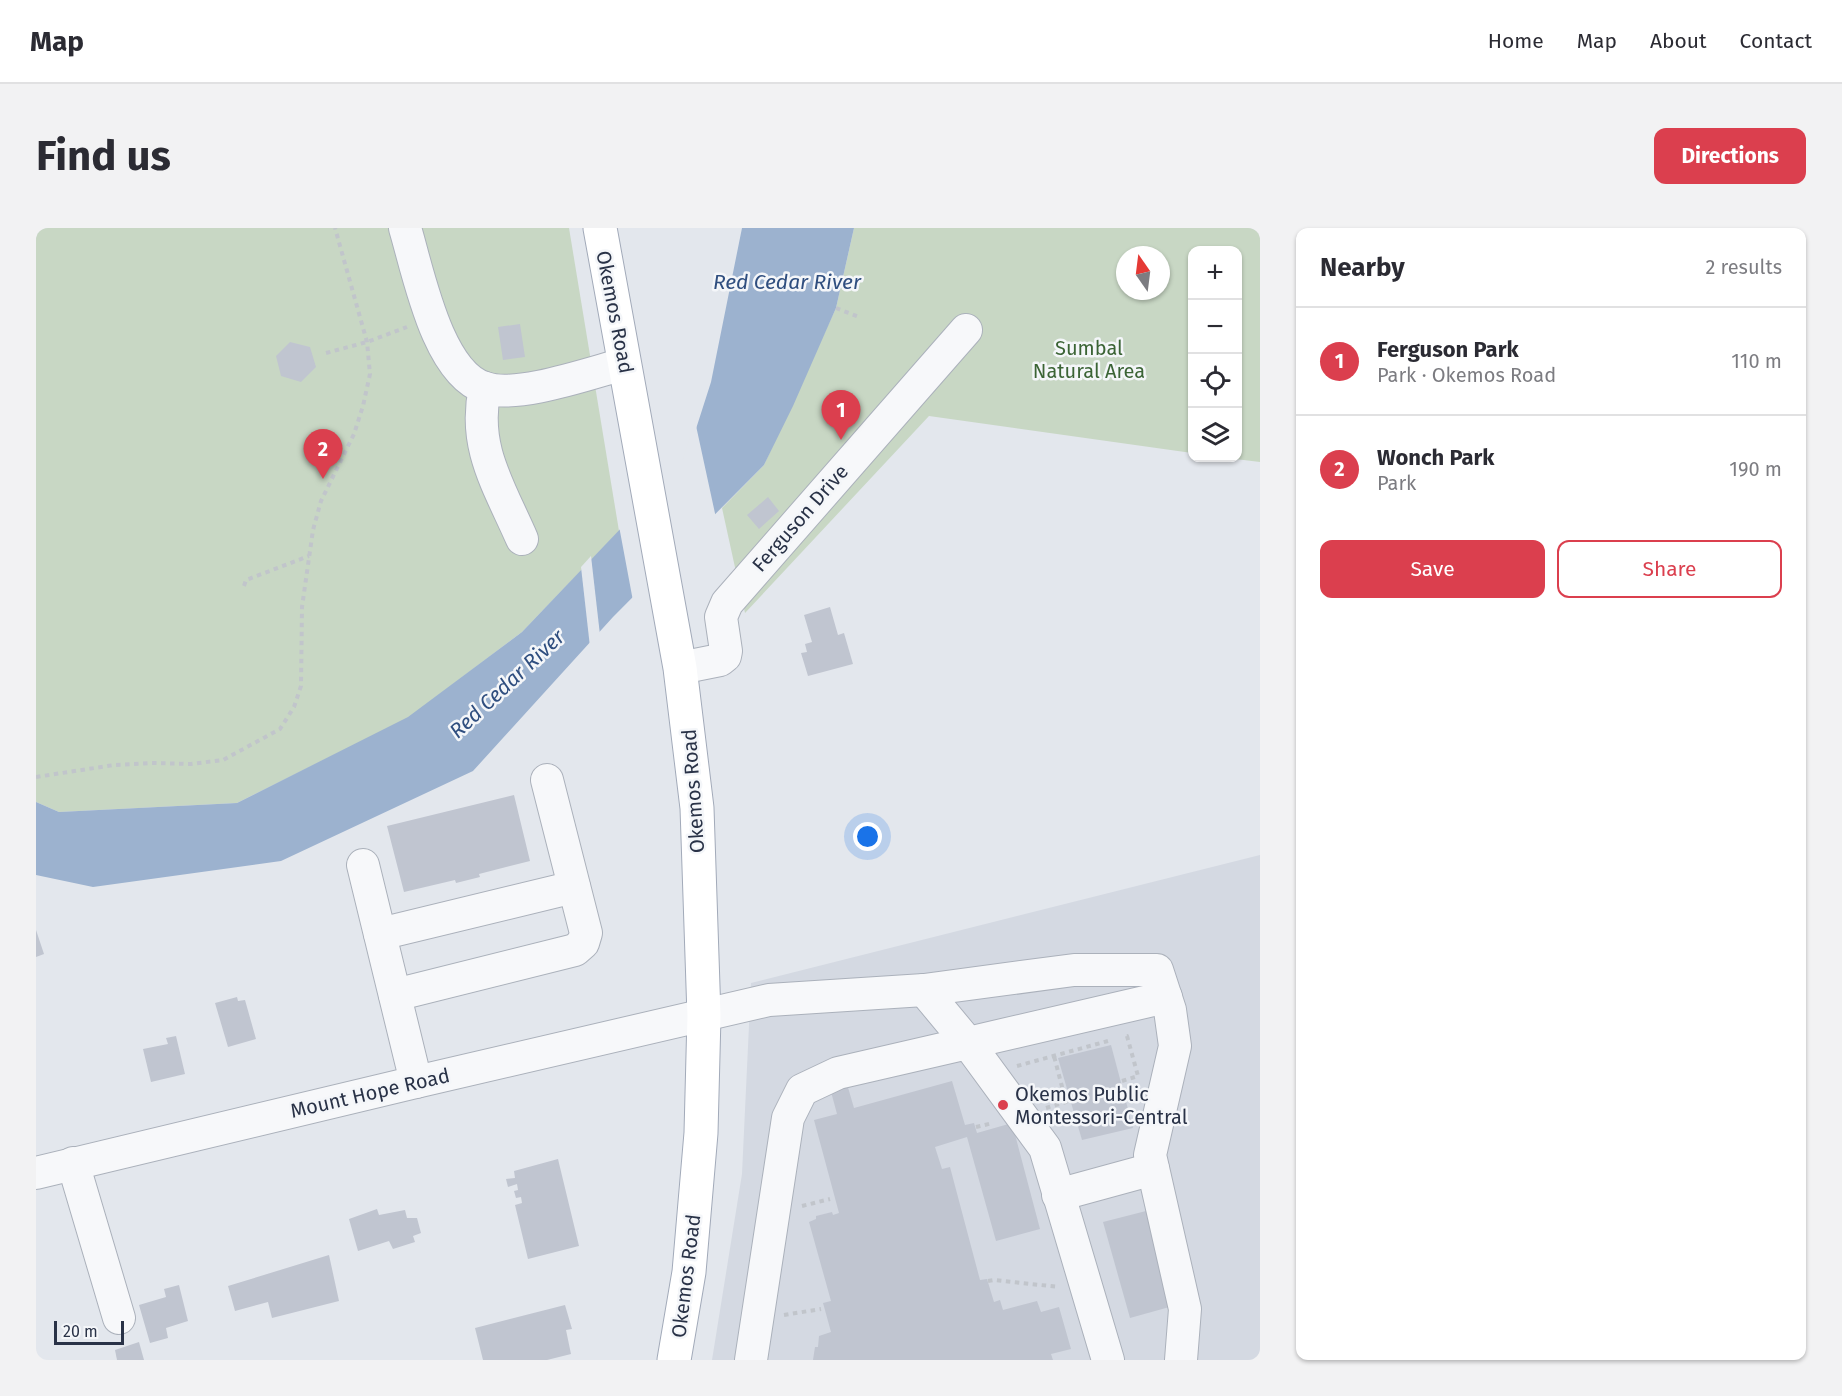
<!DOCTYPE html>
<html lang="en">
<head>
<meta charset="utf-8">
<style>
	body { margin:0; font-family:"Fira Sans",sans-serif; background:#f2f2f3; color:#2b2b33 }
	.controls { position:absolute; right:18px; top:18px; display:grid; overflow:hidden; border-radius:12px; box-shadow:0 2px 4px #0004 }
	.controls button { width:54px; height:54px; display:grid; place-items:center; padding:0; border:0; border-bottom:2px solid #e1e1e2; background:#fff; color:#2b2b33; font:30px sans-serif }
	.compass { position:absolute; left:1080px; top:18px; width:54px; height:54px; border-radius:50%; background:#fff; box-shadow:0 2px 4px #0004; rotate:346deg }
	.scale { position:absolute; left:18px; bottom:15px; width:70px; box-sizing:border-box; padding-left:6px; border:3px solid #293247; border-top:0; font-size:16px; line-height:21px; white-space:nowrap; color:#293247; -webkit-text-stroke:4px #f4f6f9; paint-order:stroke }
	.you { position:absolute; left:832px; top:609px; width:21px; height:21px; margin:-15px; border:4px solid #fff; border-radius:50%; background:#1a73e8; box-shadow:0 0 0 9px #1a73e833 }
	.badge { display:grid; place-items:center; width:39px; height:39px; border-radius:50%; background:#db3f4e; color:#fff; font-size:20px; font-weight:700 }
	.pin { position:absolute; translate:-50% -50px; filter:drop-shadow(0 2px 3px #0008) }
	.pin::after { content:''; position:absolute; top:32px; width:21px; height:18px; background:inherit; clip-path:polygon(0 0,100% 0,50% 100%) }
	.list { margin:0; padding:0; list-style:none }
	h2 { display:flex; justify-content:space-between; align-items:center; height:78px; margin:0; padding:0 24px; font-size:26px }
	h2 small { font-size:20px; font-weight:400; color:#7c7c81 }
	.list li { display:grid; grid-template-columns:39px 1fr auto; gap:18px; align-items:center; box-sizing:border-box; height:108px; padding:0 24px; border-top:2px solid #e1e1e2 }
	.list b { display:block; font-size:22px; white-space:nowrap }
	.list p { margin:0; font-size:20px; white-space:nowrap; color:#7c7c81 }
	.list em { font-size:20px; font-style:normal; color:#7c7c81 }
	.actions { display:flex; gap:12px; padding:18px 24px }
	.actions a { flex:1; padding:14px 0; border:2px solid #db3f4e; border-radius:12px; text-align:center; font-size:21px; color:#db3f4e }
	.actions .main { background:#db3f4e; color:#fff }
	.icon { flex:none; width:33px; height:33px; fill:none; stroke:currentColor; stroke-width:2; stroke-linecap:round; stroke-linejoin:round }
	.map { position:relative; flex:none; width:1224px; height:1132px; overflow:hidden; border-radius:12px }
	header { display:flex; align-items:center; gap:36px; box-sizing:border-box; height:84px; padding:0 30px; background:#fff; border-bottom:2px solid #e1e1e2 }
	header strong { font-size:28px }
	nav { display:flex; gap:33px; margin-inline-start:auto; font-size:21px }
	.intro { display:flex; align-items:center; justify-content:space-between; box-sizing:border-box; height:144px; padding:0 36px }
	h1 { margin:0; font-size:42px }
	.button { padding:15px 27px; border-radius:12px; background:#db3f4e; color:#fff; font-size:21px; font-weight:700 }
	main { display:flex; gap:36px; padding:0 36px }
	aside { flex:1; background:#fff; border-radius:12px; box-shadow:0 2px 4px #0004 }
	.map>svg:first-child { display:block }
	.built { fill:#d4d9e2 }
	.green { fill:#c8d7c4; fill-rule:evenodd }
	.water { fill:#9cb2cf }
	.pier { fill:#e3e7ed }
	.building { fill:#c0c5d0 }
	.lines { fill:none; stroke-linecap:round; stroke-linejoin:round }
	.minor-casing { stroke:#abb1bb; stroke-width:34 }
	.major-casing { stroke:#a2aab9; stroke-width:35 }
	.path { stroke:#c1c5cb; stroke-width:4; stroke-dasharray:4.5 4.5; stroke-linecap:butt }
	.minor { stroke:#f7f8fa; stroke-width:32 }
	.major { stroke:#fff; stroke-width:33 }
	.poi-dot { fill:#db3f4e; stroke:#f4f6f9; stroke-width:2 }
	.labels { text-anchor:middle; dominant-baseline:central; stroke-width:5; stroke-linejoin:round; paint-order:stroke }
	.street-label { font-size:20px; fill:#293247; stroke:#f4f6f9 }
	.park-label { font-size:20px; fill:#3b6435; stroke:#f4f6f9 }
	.poi-label { font-size:20px; fill:#293247; stroke:#f4f6f9; text-anchor:start }
	.water-label { font-size:21px; font-style:italic; fill:#2f4e7f; stroke:#f4f6f9 }
</style>
</head>
<body>
<header>
<strong>Map</strong>
<nav><a>Home</a><a>Map</a><a>About</a><a>Contact</a></nav>
</header>
<div class="intro"><h1>Find us</h1><a class="button">Directions</a></div>
<main>
<div class="map">
<svg width="1224" height="1132" viewBox="0 0 1224 1132">
	<rect width="100%" height="100%" fill="#e3e7ed"/>
	<polygon class="built" points="1224,627 1224,1132 676,1132 706,946 715,755"/>
	<g class="green">
		<polygon points="0,0 533,0 583,303 486,404 372,490 201,575 23,584 0,574"/>
		<path d="M818 0H1224V234L1191 230H1202V22H1156V225L893 188 709 385 686 280 728 237 800 80ZM1089 27H1125V63H1089Z"/>
	</g>
	<polygon class="water" points="706,0 818,0 800,80 757,178 728,237 577,389 437,543 245,633 57,659 0,647 0,574 23,584 201,575 372,489 486,404 650,232 675,154"/>
	<g class="pier">
		<polygon points="659,193 680,290 597,373 583,298 647,231"/>
		<polygon points="555,328 564,407 554,419 545,339"/>
	</g>
	<g class="building">
		<polygon points="484,96 489,129 467,132 462,99"/>
		<polygon points="254,114 274,119 280,139 265,154 245,148 240,128"/>
		<polygon points="732,269 743,283 723,301 711,287"/>
		<polygon points="794,379 802,407 808,405 817,436 772,448 765,425 771,424 769,416 776,414 768,387"/>
		<polygon points="478,567 494,633 443,646 444,649 420,655 419,652 368,664 351,598"/>
		<polygon points="0,702 8,726 0,729"/>
		<polygon points="201,769 202,773 209,772 220,811 192,819 179,775"/>
		<polygon points="140,808 149,846 115,854 107,821 132,816 130,810"/>
		<polygon points="1075,817 1097,900 1046,912 1022,830"/>
		<polygon points="916,853 929,897 938,895 941,905 976,895 1004,1001 960,1013 931,909 899,919 906,941 914,939 944,1052 951,1051 958,1074 964,1072 967,1082 1001,1073 1005,1084 1023,1079 1035,1121 1015,1126 1017,1132 777,1132 779,1119 782,1119 783,1108 795,1104 787,1075 795,1073 773,994 780,991 780,988 796,984 797,987 803,985 778,892 801,886 794,860 811,856 818,880"/>
		<polygon points="522,931 543,1018 492,1031 479,977 486,975 485,969 480,970 478,963 482,962 481,956 472,959 470,951 479,950 478,943"/>
		<polygon points="341,981 343,987 369,982 371,990 381,990 385,1005 377,1008 379,1014 357,1021 353,1013 322,1023 313,991"/>
		<polygon points="1110,983 1137,1078 1094,1090 1067,994"/>
		<polygon points="293,1027 303,1073 236,1090 232,1074 199,1083 192,1058"/>
		<polygon points="143,1057 152,1093 130,1100 132,1110 114,1115 103,1077 130,1069 128,1061"/>
		<polygon points="529,1077 536,1101 530,1102 535,1126 511,1132 447,1132 439,1100"/>
		<polygon points="103,1114 108,1132 81,1132 79,1122"/>
	</g>
	<g class="lines">
		<g class="minor-casing">
			<g id="minor">
				<path d="M369 0C382 43 401 145 449 160 481 171 554 145 588 136"/>
				<path d="M449 160C436 219 463 258 486 311"/>
				<polyline points="644,440 684,432 689,428 690,423 685,389 691,375 930,102"/>
				<polyline points="327,637 380,854"/>
				<polyline points="344,706 538,659"/>
				<polyline points="888,762 932,815 1130,769"/>
				<polyline points="359,767 539,722 547,715 550,705 511,552"/>
				<polyline points="37,935 83,1090"/>
				<polyline points="0,945 380,854 733,772 888,762 1038,742 1121,742 1134,782 1139,818 1114,927 1149,1081 1145,1132"/>
				<polyline points="1022,967 1117,941"/>
				<polyline points="715,1132 752,890 766,862 802,845 932,815 1009,920 1072,1132"/>
			</g>
		</g>
		<g class="major-casing">
			<polyline id="major" points="564,0 644,440 661,580 668,788 665,905 653,1044 638,1132"/>
		</g>
		<g class="path">
			<polyline points="800,80 823,89"/>
			<polyline points="290,125 331,114 371,99"/>
			<polyline points="208,358 210,352 273,328"/>
			<polyline points="0,549 78,537 116,535 155,536 187,532 244,501 258,479 265,458 266,379 277,302 285,273 318,206 327,178 334,146 331,114 299,0"/>
			<polyline points="981,838 1072,813"/>
			<polyline points="1086,853 1102,848 1091,808 1088,808"/>
			<polyline points="1010,880 1030,874 1018,828"/>
			<polyline points="940,899 957,895"/>
			<polyline points="766,978 794,971"/>
			<polyline points="952,1053 958,1052 1023,1059"/>
			<polyline points="748,1087 785,1081"/>
		</g>
		<use href="#minor" class="minor"/>
		<use href="#major" class="major"/>
	</g>
	<circle class="poi-dot" cx="967" cy="877" r="6"/>
	<g class="labels">
		<g class="street-label">
			<text transform="translate(579 84) rotate(79)">Okemos Road</text>
			<text transform="translate(764 290) rotate(-49)">Ferguson Drive</text>
			<text transform="translate(657 563) rotate(-94)">Okemos Road</text>
			<text transform="translate(334 865) rotate(-13)">Mount Hope Road</text>
			<text transform="translate(650 1048) rotate(-83)">Okemos Road</text>
		</g>
		<g class="park-label">
			<text x="1053" y="120">Sumbal<tspan x="1053" dy="23">Natural Area</tspan></text>
		</g>
		<g class="poi-label">
			<text x="979" y="866">Okemos Public<tspan x="979" dy="23">Montessori-Central</tspan></text>
		</g>
		<g class="water-label">
			<text x="751" y="54">Red Cedar River</text>
			<text transform="translate(471 456) rotate(-43)">Red Cedar River</text>
		</g>
	</g>
</svg>
<div class="controls">
<button>+</button>
<button>−</button>
<button><svg class="icon" aria-label="locate" viewBox="0 0 24 24"><circle cx="12" cy="12" r="6"/><path d="M12 2v4M12 18v4M2 12h4M18 12h4"/></svg></button>
<button><svg class="icon" aria-label="layers" viewBox="0 0 24 24"><path d="M12 4l9 5-9 5-9-5zM3 14l9 5 9-5"/></svg></button>
</div>
<svg class="compass" viewBox="-18 -18 36 36"><path d="M0-13l5 13h-10z" fill="#e53935"/><path d="M0 13l5-13h-10z" fill="#7c7c81"/></svg>
<div class="scale">20 m</div>
<div class="you"></div>
<div class="pin badge" style="left:805px;top:212px">1</div>
<div class="pin badge" style="left:287px;top:251px">2</div>
</div>
<aside>
<h2>Nearby<small>2 results</small></h2>
<ul class="list">
<li><span class="badge">1</span><div><b>Ferguson Park</b><p>Park · Okemos Road</p></div><em>110 m</em></li>
<li><span class="badge">2</span><div><b>Wonch Park</b><p>Park</p></div><em>190 m</em></li>
</ul>
<div class="actions"><a class="main">Save</a><a>Share</a></div>
</aside>
</main>
</body>
</html>
